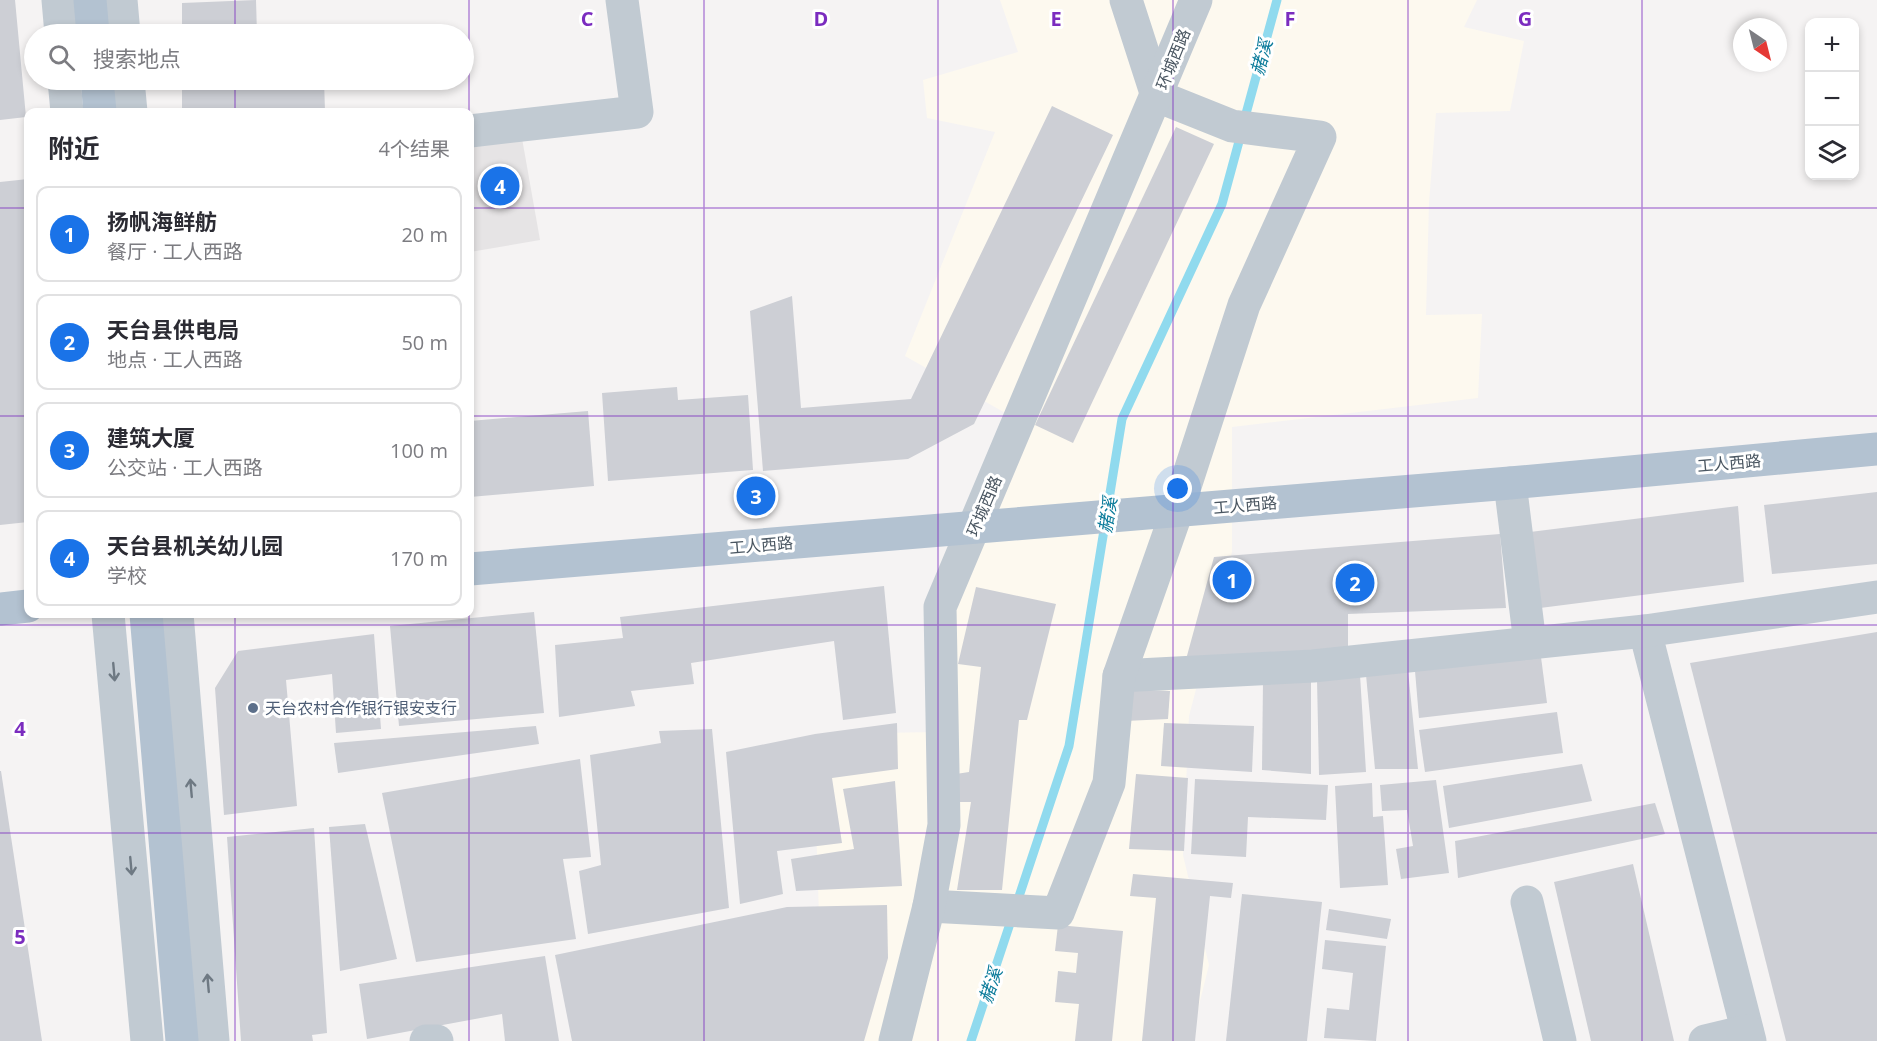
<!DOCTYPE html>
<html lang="zh">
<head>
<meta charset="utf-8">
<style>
	body { margin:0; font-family:"Open Sans","Noto Sans SC",sans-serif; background:#f2f2f3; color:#2b2b33 }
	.controls { position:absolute; right:18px; top:18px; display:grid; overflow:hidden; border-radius:12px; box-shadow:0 3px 9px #0003 }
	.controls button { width:54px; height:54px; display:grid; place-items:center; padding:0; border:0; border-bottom:2px solid #e1e1e2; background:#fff; color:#2b2b33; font:30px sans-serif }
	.compass { position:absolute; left:1733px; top:18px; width:54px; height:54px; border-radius:50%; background:#fff; box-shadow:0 3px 9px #0003; rotate:145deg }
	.you { position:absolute; left:1178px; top:489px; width:21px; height:21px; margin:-15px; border:4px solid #fff; border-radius:50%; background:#1a73e8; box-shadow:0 0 0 9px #1a73e833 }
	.badge { display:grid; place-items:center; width:39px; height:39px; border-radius:50%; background:#1a73e8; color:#fff; font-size:20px; font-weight:700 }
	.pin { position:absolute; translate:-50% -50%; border:3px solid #fff; box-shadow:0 2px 6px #0006 }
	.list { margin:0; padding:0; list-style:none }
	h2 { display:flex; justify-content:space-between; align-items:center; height:78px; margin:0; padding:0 24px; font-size:26px }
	h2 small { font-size:20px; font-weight:400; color:#7c7c81 }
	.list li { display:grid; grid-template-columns:39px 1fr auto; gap:18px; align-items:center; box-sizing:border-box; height:96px; margin:0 12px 12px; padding:0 12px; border:2px solid #e1e1e2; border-radius:12px }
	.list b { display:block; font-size:22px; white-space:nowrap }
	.list p { margin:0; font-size:20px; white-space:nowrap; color:#7c7c81 }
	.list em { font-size:20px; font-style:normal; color:#7c7c81 }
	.icon { flex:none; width:33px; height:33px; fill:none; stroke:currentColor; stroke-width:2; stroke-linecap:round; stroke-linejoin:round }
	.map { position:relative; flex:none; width:1877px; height:1041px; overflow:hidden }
	.search { position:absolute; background:#fff; box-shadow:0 3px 9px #0003; left:24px; top:24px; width:450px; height:66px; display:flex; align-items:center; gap:15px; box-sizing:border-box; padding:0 21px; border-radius:33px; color:#7c7c81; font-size:22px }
	.panel { position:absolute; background:#fff; box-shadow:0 3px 9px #0003; left:24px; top:108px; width:450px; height:510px; border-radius:12px }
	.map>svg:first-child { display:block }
	.commercial { fill:#fdf9ef }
	.education { fill:#e6e4e5 }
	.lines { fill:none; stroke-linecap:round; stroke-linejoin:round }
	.stream { stroke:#90daee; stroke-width:9 }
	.building { fill:#cdcfd5 }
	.minor { stroke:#c1cad2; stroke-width:33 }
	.major { stroke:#b3c2d1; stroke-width:33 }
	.oneway { stroke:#6e7983 }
	.grid { fill:none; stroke:#7b2cbf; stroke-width:1.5; stroke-opacity:0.55 }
	.service-dot { fill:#5c6f8a; stroke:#fff; stroke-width:2 }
	.labels { text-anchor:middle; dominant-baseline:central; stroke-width:6; stroke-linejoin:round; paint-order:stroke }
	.street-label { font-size:16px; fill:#4a5661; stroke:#fff }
	.service-label { font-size:16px; fill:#4e5e75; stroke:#fff; text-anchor:start }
	.water-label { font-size:18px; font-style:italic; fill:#0c7c9b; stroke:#fff }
	.grid-label { font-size:20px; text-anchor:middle; font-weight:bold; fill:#7b2cbf; stroke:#fff; stroke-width:6; stroke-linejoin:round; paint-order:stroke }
</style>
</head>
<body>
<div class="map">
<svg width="1877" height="1041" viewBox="0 0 1877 1041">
	<rect width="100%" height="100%" fill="#f5f3f3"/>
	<polygon class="commercial" points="1000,0 1477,0 1464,27 1524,41 1510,111 1436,113 1429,203 1426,315 1482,314 1478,398 1232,427 1232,552 1189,716 1183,855 1209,965 1190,1041 804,1041 819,915 813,734 939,732 952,587 1023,423 905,356 995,132 927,118 923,80 1018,52"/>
	<polygon class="education" points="520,127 540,240 470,252 470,131"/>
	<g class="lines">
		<g class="stream">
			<polyline points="1244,121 1277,0"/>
			<polyline points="971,1041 1069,746 1122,419 1222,204 1241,134"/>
		</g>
	</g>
	<g class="building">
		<polygon points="0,0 15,0 26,117 0,120"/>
		<polygon points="256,0 257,34 182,34 182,3"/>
		<polygon points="182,80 324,80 325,112 182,112"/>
		<polygon points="1052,106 1113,135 974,424 908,459 763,471 750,311 792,296 801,408 911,399"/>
		<polygon points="1176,127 1214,144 1073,443 1035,425"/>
		<polygon points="28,179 28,522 0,525 0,182"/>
		<polygon points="677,387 678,400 748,395 753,470 608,481 602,393"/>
		<polygon points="588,411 594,486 470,497 470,421"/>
		<polygon points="1877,492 1877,564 1772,574 1764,505"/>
		<polygon points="1738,506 1744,582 1540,608 1530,532"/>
		<polygon points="1500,534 1506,608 1348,614 1348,647 1185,663 1214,557"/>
		<polygon points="884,586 896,713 843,720 834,641 691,663 694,684 631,691 635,706 559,717 555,645 623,638 620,617"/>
		<polygon points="976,587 1056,604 1027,720 1019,720 1002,890 957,890 971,802 956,802 956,774 969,772 981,667 958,664"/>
		<polygon points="534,612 544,713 399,726 390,626"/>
		<polygon points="1877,632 1877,1041 1786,1041 1690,663"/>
		<polygon points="374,634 381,729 336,733 332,674 286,680 297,806 224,815 215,688 238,651"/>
		<polygon points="1541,657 1547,703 1419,718 1415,671"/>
		<polygon points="1408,671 1418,769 1375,769 1366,675"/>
		<polygon points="1360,675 1366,772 1319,775 1317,679"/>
		<polygon points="1311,680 1311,774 1262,770 1263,681"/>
		<polygon points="1126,689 1170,691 1168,719 1125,721"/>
		<polygon points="1557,712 1563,753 1425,772 1419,730"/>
		<polygon points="897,723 898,769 832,778 842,843 777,851 783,894 740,904 726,752 815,734"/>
		<polygon points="1164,723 1254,726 1252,772 1161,766"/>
		<polygon points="536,726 539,744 338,773 334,743"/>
		<polygon points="712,729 729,908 588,934 579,871 601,865 590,755 661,743 659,731"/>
		<polygon points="580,759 591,857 563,859 576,939 416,962 382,793"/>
		<polygon points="1582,764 1592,801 1449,828 1443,786"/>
		<polygon points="0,771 1,771 42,1041 0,1041"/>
		<polygon points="1136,774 1188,778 1184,851 1129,849"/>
		<polygon points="1195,779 1328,785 1326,820 1248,817 1246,857 1191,854"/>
		<polygon points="1436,780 1449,873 1401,879 1396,849 1413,846 1407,810 1382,811 1380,785"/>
		<polygon points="895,781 902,886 796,891 791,859 854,849 843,789"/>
		<polygon points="1372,783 1373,817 1383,816 1388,885 1340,888 1335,786"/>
		<polygon points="1655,803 1665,834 1458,878 1455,841"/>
		<polygon points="365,824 397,959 340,971 329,827"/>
		<polygon points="314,828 327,1033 312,1035 313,1041 241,1041 227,837"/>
		<polygon points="1633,864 1674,1041 1591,1041 1554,882"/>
		<polygon points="1133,874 1233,883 1231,898 1210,896 1195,1041 1142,1041 1156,898 1130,896"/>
		<polygon points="1242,894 1322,902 1307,1041 1226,1041"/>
		<polygon points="887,905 888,958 864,1041 572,1041 555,955 787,907"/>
		<polygon points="1329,909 1391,919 1387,939 1326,930"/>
		<polygon points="1058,925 1123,931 1112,1041 1075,1041 1079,1004 1055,1002 1058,971 1076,973 1078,953 1055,951"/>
		<polygon points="1325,940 1386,946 1376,1041 1324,1038 1327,1008 1349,1010 1353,973 1322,969"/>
		<polygon points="545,956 559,1041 505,1041 502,1014 367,1039 359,984"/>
	</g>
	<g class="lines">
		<g class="minor">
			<polyline points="58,0 61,34"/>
			<polyline points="121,0 124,34"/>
			<polyline points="64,80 67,112"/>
			<polyline points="128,80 131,112"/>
			<polyline points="470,131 637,112 622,0"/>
			<polyline points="1510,483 1530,643"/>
			<polyline points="108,614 147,1041"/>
			<polyline points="177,614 213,1041"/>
			<polyline points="1645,631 1750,1041"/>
			<polyline points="1119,676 1313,666 1645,631 1877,597"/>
			<polyline points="1527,902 1560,1041"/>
			<polyline points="929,906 1058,913 1109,783 1119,676 1177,511 1244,305 1320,137 1232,126 1157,96 1126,0"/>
			<polyline points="426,1041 437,1041"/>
			<polyline points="895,1041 929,906 944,825 940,607 1196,0"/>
			<polyline points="1705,1041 1747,1031"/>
		</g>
		<g class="major">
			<polyline points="90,0 93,34"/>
			<polyline points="97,80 100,112"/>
			<polyline points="470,569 1510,483 1877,449"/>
			<polyline points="0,609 28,606"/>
			<polyline points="146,614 182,1041"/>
		</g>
	</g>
	<defs><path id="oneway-shaft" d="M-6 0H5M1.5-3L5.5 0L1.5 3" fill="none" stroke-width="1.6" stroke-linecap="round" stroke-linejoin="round" transform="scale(1.5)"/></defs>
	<g class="oneway">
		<use href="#oneway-shaft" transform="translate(114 672) rotate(85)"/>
		<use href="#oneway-shaft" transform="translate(191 788) rotate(-95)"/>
		<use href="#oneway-shaft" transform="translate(131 866) rotate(85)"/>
		<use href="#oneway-shaft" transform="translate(208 983) rotate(-95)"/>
	</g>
	<path class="grid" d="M235 0V34M469 0V112M704 0V1041M938 0V1041M1173 0V1041M1408 0V1041M1642 0V1041M235 80V112M0 208H28M470 208H1877M0 416H28M470 416H1877M235 614V1041M469 614V1041M0 625H1877M0 833H1877"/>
	<circle class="service-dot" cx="253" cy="708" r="6"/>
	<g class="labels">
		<g class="street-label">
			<text transform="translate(1173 59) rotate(-68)">环城西路</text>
			<text transform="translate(1729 463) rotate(-5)">工人西路</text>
			<text transform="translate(1245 505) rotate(-5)">工人西路</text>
			<text transform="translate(984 506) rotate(-67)">环城西路</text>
			<text transform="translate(761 545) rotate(-5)">工人西路</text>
		</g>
		<g class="service-label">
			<text x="265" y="708">天台农村合作银行银安支行</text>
		</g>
		<g class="water-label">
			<text transform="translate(1261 57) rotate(-75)">赭溪</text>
			<text transform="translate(1107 515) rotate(-81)">赭溪</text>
			<text transform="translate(990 985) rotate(-72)">赭溪</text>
		</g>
	</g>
	<g class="grid-label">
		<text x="587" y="26">C</text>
		<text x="821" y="26">D</text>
		<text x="1056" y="26">E</text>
		<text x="1290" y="26">F</text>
		<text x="1525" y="26">G</text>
		<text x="20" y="736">4</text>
		<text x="20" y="944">5</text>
	</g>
</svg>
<div class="controls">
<button>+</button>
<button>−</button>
<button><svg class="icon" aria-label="layers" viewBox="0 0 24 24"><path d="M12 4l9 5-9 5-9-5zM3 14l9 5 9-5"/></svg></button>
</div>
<svg class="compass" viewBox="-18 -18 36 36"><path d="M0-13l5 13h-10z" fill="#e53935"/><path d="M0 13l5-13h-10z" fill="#7c7c81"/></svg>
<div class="you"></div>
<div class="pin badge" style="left:1232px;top:580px">1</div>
<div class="pin badge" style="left:1355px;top:583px">2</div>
<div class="pin badge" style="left:756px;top:496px">3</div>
<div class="pin badge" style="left:500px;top:186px">4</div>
<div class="search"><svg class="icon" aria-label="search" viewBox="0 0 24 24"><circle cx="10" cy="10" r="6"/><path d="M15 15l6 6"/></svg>搜索地点</div>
<section class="panel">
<h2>附近<small>4个结果</small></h2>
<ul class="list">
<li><span class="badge">1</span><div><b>扬帆海鲜舫</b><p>餐厅 · 工人西路</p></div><em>20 m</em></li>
<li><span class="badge">2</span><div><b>天台县供电局</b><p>地点 · 工人西路</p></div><em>50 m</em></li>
<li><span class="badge">3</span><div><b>建筑大厦</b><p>公交站 · 工人西路</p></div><em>100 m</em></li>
<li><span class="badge">4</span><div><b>天台县机关幼儿园</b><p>学校</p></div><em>170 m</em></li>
</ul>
</section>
</div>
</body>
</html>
